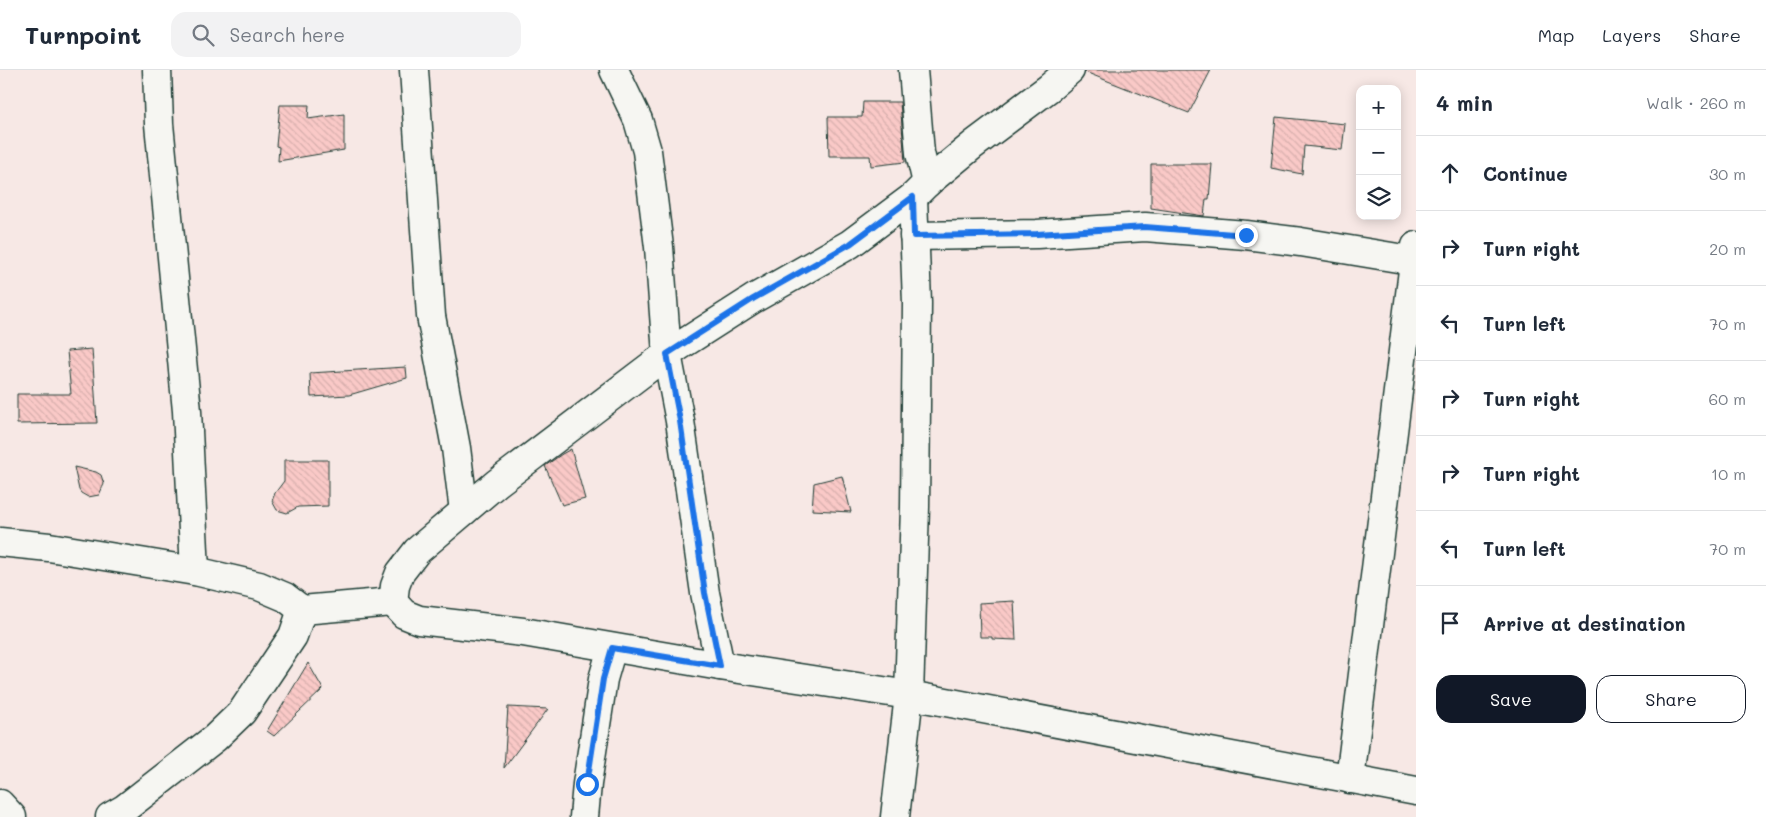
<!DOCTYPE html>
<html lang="en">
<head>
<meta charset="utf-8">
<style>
	body { margin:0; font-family:Mali,sans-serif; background:#f2f2f3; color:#1f2937 }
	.controls { position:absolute; right:15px; top:15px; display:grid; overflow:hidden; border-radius:10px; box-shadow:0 2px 12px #0003 }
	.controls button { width:45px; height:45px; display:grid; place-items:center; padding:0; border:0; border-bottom:1px solid #e0e1e3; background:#fff; color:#1f2937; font:25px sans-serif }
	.stop { position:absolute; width:15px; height:15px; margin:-11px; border:4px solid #1a73e8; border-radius:50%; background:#fff }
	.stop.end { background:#1a73e8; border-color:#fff; box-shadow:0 1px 5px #0008 }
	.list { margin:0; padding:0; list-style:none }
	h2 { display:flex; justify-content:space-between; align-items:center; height:65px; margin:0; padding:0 20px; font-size:21px }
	h2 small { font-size:16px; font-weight:400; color:#747a83 }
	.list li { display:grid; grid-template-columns:32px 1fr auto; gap:15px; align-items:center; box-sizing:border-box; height:75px; padding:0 20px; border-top:1px solid #e0e1e3 }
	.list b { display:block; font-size:19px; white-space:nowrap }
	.list em { font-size:16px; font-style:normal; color:#747a83 }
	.actions { display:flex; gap:10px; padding:15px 20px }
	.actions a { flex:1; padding:11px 0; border:1px solid #111827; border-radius:15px; text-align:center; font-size:18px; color:#111827 }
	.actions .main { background:#111827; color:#fff }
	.icon { flex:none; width:28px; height:28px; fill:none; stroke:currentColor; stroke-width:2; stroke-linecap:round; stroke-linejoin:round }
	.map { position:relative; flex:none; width:1416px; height:747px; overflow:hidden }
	header { display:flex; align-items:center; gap:30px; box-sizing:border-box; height:70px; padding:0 25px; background:#fff; border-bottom:1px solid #e0e1e3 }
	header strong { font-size:24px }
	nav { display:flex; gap:28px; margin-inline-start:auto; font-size:18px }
	.search { width:350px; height:45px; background:#f2f2f3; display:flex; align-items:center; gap:12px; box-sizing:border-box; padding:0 18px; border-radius:15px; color:#747a83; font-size:19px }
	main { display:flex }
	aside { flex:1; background:#fff }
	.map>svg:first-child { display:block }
	.building { fill:url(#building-back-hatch); stroke:#1f3d34 }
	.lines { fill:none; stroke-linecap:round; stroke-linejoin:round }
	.minor-casing { stroke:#1f3d34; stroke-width:31 }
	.minor { stroke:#f6f6f2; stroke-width:28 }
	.route { stroke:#1a73e8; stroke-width:6 }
</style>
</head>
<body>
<header>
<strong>Turnpoint</strong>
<div class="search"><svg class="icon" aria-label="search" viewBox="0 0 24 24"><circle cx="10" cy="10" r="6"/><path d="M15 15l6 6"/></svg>Search here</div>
<nav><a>Map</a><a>Layers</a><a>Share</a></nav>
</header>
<main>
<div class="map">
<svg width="1416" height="747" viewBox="0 0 1416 747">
	<defs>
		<pattern id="building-back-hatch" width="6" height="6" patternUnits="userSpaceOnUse" patternTransform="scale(1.25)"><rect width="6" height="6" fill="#fac9c7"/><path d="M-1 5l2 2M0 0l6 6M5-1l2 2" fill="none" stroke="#d6aeac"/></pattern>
	</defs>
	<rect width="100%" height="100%" fill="#f7e8e5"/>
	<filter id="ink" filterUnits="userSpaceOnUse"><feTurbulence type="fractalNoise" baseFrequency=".02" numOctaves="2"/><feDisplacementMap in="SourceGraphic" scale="10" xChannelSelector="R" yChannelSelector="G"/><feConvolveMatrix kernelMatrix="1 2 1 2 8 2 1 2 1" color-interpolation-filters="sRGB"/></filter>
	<g filter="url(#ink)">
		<g class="building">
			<polygon points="1085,0 1211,0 1189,43 1085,2"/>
			<polygon points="863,32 900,32 905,92 871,96 870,86 829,86 828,47 862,47"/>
			<polygon points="280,35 309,35 308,49 344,44 344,80 278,91 279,77 276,76"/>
			<polygon points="1276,47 1345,54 1342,80 1304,76 1302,104 1271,98"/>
			<polygon points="1151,94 1212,94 1209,129 1206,129 1204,146 1151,138"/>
			<polygon points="92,279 97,353 17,354 17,324 71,324 67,281"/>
			<polygon points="406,297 407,308 349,325 311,327 310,303"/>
			<polygon points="571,379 585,429 562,435 545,396 562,384"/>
			<polygon points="284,390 328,390 328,436 298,437 287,443 277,440 272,431 275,423 284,411"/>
			<polygon points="74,397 96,402 101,405 104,414 99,425 88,427 81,423 79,420"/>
			<polygon points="842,406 851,442 812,440 814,413"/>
			<polygon points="1014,531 1016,570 992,569 992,567 980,567 979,533"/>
			<polygon points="308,593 323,619 274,666 267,661"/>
			<polygon points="508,637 548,639 504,698"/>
		</g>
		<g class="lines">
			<g class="minor-casing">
				<g id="minor">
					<polyline points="157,0 159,54 187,341 195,501"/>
					<polyline points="414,0 431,246 456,378 464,441"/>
					<polyline points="614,0 638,50 647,81 659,177 667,284 680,351 705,523 720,596"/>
					<polyline points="913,0 920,83 927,113"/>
					<polyline points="914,166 1037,164 1145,157 1246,165 1301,172 1416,191"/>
					<polyline points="0,472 49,477 195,501 259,516 285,527 302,540 393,532"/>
					<polyline points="393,532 404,544 419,550 523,562 720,596 909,625 1416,721"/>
					<polyline points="393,532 395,516 400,503 417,481 497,413 667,284 753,229 850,174 913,127 927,113 973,75 1049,18 1070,0"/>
					<polyline points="1350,709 1416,176"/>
					<polyline points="0,734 12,747"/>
					<polyline points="110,747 124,739 215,668 242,642 293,566 302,540"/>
					<polyline points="584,747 587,714 603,609 612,578"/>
					<polyline points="895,747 909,625 915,437 917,233 913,127"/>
				</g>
			</g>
			<use href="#minor" class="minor"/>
		</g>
	</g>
	<g class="lines" filter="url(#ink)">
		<polyline class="route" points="587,714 603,609 612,578 720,596 705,523 680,351 667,284 753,229 850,174 913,127 914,166 1037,164 1145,157 1246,165"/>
	</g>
</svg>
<div class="controls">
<button>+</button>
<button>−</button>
<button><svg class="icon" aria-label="layers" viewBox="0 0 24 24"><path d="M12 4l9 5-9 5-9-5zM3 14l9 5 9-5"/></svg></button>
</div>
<div class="stop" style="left:587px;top:714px"></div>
<div class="stop end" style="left:1246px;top:165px"></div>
</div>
<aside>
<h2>4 min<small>Walk · 260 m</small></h2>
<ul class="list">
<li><svg class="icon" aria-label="ahead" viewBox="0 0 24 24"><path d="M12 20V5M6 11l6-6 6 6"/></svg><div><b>Continue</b></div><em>30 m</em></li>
<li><svg class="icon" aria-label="right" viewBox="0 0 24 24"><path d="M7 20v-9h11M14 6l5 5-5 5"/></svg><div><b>Turn right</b></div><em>20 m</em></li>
<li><svg class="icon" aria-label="left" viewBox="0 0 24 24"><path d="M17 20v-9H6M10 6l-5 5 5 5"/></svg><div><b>Turn left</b></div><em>70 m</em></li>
<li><svg class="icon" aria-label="right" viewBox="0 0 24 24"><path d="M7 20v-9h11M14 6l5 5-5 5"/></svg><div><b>Turn right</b></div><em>60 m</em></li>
<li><svg class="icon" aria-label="right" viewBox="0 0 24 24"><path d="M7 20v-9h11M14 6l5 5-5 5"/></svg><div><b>Turn right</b></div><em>10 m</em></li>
<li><svg class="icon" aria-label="left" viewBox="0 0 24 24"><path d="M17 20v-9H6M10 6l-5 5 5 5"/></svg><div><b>Turn left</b></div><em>70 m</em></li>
<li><svg class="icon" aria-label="arrive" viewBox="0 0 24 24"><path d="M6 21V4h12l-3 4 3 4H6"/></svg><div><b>Arrive at destination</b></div></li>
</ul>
<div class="actions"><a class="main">Save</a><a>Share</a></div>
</aside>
</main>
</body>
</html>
